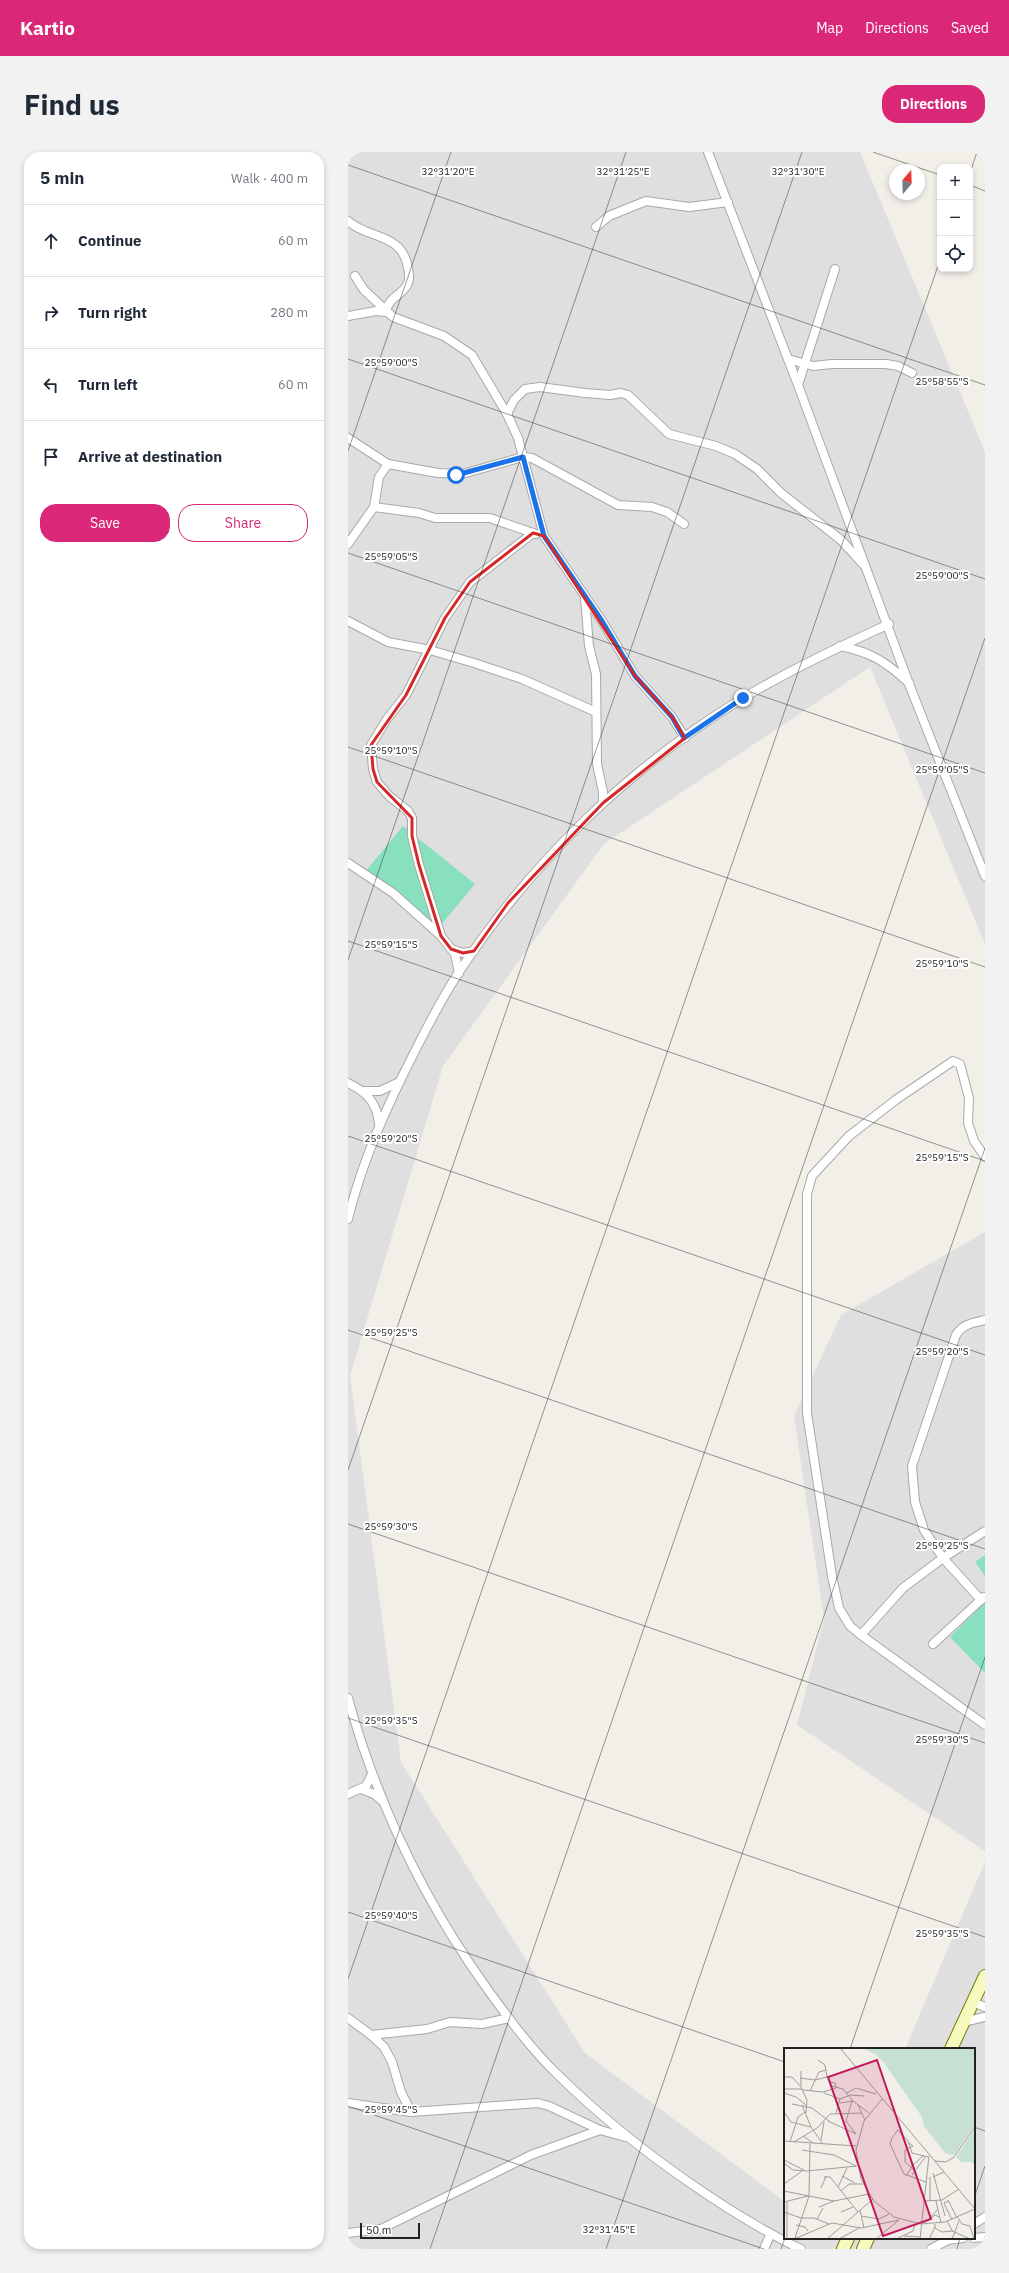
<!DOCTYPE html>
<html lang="en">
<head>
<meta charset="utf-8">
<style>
	body { margin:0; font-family:"IBM Plex Sans",sans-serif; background:#f2f2f3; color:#1f2937 }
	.controls { position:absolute; right:12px; top:12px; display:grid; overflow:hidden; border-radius:8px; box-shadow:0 2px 6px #0003 }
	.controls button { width:36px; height:36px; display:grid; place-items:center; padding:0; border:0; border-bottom:1px solid #e0e1e3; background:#fff; color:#1f2937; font:20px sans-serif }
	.compass { position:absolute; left:541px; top:12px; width:36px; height:36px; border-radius:50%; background:#fff; box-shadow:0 2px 6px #0003; rotate:19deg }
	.scale { position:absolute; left:12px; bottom:10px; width:60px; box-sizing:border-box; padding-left:4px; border:2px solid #222; border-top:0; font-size:11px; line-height:14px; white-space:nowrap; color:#222; -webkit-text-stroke:3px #fff; paint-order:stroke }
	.stop { position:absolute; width:12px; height:12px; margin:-9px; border:3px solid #1a73e8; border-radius:50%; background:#fff }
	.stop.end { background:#1a73e8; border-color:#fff; box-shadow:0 1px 4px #0008 }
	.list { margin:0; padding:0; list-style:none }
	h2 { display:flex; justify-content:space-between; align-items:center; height:52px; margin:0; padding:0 16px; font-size:17px }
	h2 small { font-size:13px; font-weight:400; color:#747a83 }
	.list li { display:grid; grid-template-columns:26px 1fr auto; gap:12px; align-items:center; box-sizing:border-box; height:72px; padding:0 16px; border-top:1px solid #e0e1e3 }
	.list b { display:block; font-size:15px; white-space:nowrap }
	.list em { font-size:13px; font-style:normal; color:#747a83 }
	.actions { display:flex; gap:8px; padding:12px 16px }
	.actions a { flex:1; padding:9px 0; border:1px solid #db2777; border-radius:16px; text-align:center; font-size:14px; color:#db2777 }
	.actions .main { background:#db2777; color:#fff }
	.icon { flex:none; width:22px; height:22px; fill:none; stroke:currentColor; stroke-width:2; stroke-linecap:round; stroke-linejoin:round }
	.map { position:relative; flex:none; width:637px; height:2097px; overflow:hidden; border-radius:16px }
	header { display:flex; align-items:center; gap:24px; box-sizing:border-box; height:56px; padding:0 20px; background:#db2777; color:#fff }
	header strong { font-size:19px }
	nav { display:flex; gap:22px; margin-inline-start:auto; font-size:14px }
	.intro { display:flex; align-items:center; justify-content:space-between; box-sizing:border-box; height:96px; padding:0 24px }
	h1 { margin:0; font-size:28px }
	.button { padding:10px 18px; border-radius:16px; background:#db2777; color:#fff; font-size:14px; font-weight:700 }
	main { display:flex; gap:24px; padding:0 24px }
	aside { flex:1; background:#fff; border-radius:16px; box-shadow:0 2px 6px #0003 }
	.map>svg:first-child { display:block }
	.residential { fill:#e0dfdf }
	.pitch { fill:#88e0be }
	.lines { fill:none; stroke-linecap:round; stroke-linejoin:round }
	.street-casing { stroke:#a9a9a9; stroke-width:10 }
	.secondary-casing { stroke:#707d05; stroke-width:14 }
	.street { stroke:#fff; stroke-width:8 }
	.secondary { stroke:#f7fabf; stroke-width:12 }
	.route { stroke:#1a73e8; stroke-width:5 }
	.marked { fill:none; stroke:#d62828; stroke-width:3; stroke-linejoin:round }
	.ticks { fill:none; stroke:#222; stroke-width:1; stroke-opacity:0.45 }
	.inset-road { fill:none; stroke:#9f9d99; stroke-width:1 }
	.view { fill:#c2185b; fill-opacity:0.15; stroke:#c2185b; stroke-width:2 }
	.inset-edge { fill:none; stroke:#222; stroke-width:2 }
	.ticks-label { font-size:10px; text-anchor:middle; fill:#222; stroke:#fff; stroke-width:4; stroke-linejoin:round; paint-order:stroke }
</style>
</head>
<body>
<header>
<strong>Kartio</strong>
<nav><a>Map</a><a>Directions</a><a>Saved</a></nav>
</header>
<div class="intro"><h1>Find us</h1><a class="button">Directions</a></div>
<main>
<aside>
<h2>5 min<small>Walk · 400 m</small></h2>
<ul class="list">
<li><svg class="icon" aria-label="ahead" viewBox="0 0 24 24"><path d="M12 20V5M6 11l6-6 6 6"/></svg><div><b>Continue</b></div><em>60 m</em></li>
<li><svg class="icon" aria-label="right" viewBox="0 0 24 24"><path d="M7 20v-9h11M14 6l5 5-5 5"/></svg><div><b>Turn right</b></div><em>280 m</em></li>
<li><svg class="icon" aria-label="left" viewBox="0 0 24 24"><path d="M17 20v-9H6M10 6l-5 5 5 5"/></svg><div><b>Turn left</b></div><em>60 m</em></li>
<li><svg class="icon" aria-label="arrive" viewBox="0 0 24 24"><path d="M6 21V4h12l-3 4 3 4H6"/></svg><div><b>Arrive at destination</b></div></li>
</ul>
<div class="actions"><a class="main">Save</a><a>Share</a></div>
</aside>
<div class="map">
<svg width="637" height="2097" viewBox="0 0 637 2097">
	<rect width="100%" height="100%" fill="#f2efe9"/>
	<g class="residential">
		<polygon points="0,0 512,0 637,300 637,792 522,515 256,692 95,914 2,1224 53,1610 237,1901 437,2050 437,2086 626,2086 626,1897 557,1897 637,1710 637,2097 0,2097"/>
		<polygon points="637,1080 637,1699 449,1573 476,1467 446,1264 493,1163"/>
	</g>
	<g class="pitch">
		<polygon points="55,674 127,732 88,779 17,720"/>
		<polygon points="637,1403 637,1424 627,1410"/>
		<polygon points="637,1450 637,1521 602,1485"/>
	</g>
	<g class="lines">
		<g class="street-casing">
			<g id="street">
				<polyline points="360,0 450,233 561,532 637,724"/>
				<path d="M0 69C21 88 54 80 60 116 61 121 62 127 60 131 55 144 41 143 38 160L28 159 0 164"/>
				<polyline points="248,75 261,64 298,49 341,55 380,50"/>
				<polyline points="7,124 16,138 45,165 96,184 124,203 159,262 170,286 196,384 254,469 287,524 324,565 337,586"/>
				<polyline points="440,207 465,214 484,212 538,212 550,214 564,221"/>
				<polyline points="450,233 487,117"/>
				<polyline points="159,262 166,248 177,237 192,235 237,241 262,243 273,241 280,243 321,282 368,294 387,302 409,317 433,341 493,388 516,413"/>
				<polyline points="0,286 40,312 90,321 114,322 175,305 184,306 270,353 304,355 319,360 336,372"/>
				<polyline points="26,355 71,361 87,366 142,366 188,382"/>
				<polyline points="0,392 26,355 31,325 40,312"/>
				<polyline points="237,446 241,494 248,522 249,612 255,640 255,651"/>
				<polyline points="0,469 40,490 82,498 126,511 174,527 248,560"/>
				<path d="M492 494C523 500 538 510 561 531"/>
				<polyline points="0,711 45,741 93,784 107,802 111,821"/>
				<polyline points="93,784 71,713 64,684 64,666 60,659 41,644 29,630 25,617 23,593 39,567 58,543 97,466 122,430 185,381"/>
				<polyline points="103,797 115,801 126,799"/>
				<path d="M0 931C19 940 29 951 31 972"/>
				<polyline points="16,939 32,939 51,930"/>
				<polyline points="637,1005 626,989 620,971 621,946 612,912 605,909 549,947 501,984 464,1024 459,1042 459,1261 484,1424 491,1456 502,1474 513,1483 637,1573"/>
				<path d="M0 1067C14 1009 39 954 66 901 80 873 94 846 111 820 184 709 282 615 395 546 442 518 491 495 541 472"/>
				<path d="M633 1448 595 1406 576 1378 567 1350 564 1314 608 1183C615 1172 624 1171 637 1168"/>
				<polyline points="513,1483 555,1436 595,1406 637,1379"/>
				<polyline points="585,1492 636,1445"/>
				<path d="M0 1546C29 1651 76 1749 140 1838 161 1867 184 1898 210 1923 250 1962 293 1997 339 2029 375 2054 412 2078 453 2097"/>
				<polyline points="13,1637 26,1642 33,1648"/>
				<polyline points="0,1642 18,1634 24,1622"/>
				<polyline points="625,1850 637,1855"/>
				<polyline points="0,1866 23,1883 79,1877 102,1870 134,1872 161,1866"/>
				<polyline points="615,1870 637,1865"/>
				<polyline points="23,1883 36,1895 44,1910 53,1940 63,1960"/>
				<polyline points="0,1951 63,1960 190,1951 201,1954 252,1978 277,1985"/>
				<polyline points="626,2072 637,2065"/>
				<polyline points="0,2081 33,2077 183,2003 252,1978"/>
				<polyline points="626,2086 637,2085"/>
				<polyline points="416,2097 422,2083"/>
				<polyline points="583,2097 600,2088 615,2086"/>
			</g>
		</g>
		<g class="secondary-casing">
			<g id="secondary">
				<polyline points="603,1897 637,1824"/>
				<polyline points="495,2097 500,2086"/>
				<polyline points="515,2097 520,2086"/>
			</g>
		</g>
		<use href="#street" class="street"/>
		<use href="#secondary" class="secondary"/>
	</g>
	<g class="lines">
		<polyline class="route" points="108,323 175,305 196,384 254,469 287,524 324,565 336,586 395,546"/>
	</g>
	<path class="marked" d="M185 381 196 384 287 524 324 565 337 586 255 651 160 751 126 799 115 801 103 797 93 784 71 713 64 684V666L29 630 25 617 23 593 58 543 97 466 122 430Z"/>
	<path class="ticks" d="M525 0 592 23M0 13 637 233M622 21 629 0M622 33 637 39M0 207 637 427M0 299 103 0M0 401 637 621M0 595 637 815M0 789 637 1009M0 808 278 0M0 984 637 1203M0 1178 637 1397M0 1318 454 0M0 1372 637 1591M0 1566 637 1785M0 1760 437 1910M0 1827 592 108M502 1897 637 1505M0 1954 416 2097M626 1975 637 1979M626 2046 637 2014M82 2097 637 486M258 2097 637 996M433 2097 437 2086M609 2097 612 2086"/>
	<g transform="translate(436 1896)">
		<rect width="191" height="191" fill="#f2efe9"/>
		<path d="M79 0H191V77L170 107 161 105 140 78 138 69 100 15 91 6ZM191 81V118L188 114H177L172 109Z" fill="#c6e0d4"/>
		<path class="inset-road" d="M56 0 191 161M17 23V38M0 29H8L17 39 23 52 22 65M16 30 31 32 43 29M48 38 59 41 69 53 85 65M0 41H18M19 42 39 44 52 40 51 35 46 34 43 29 41 17 34 12M26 43 35 24 42 22M0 45 12 49 22 57M40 45 56 51 66 47 80 48M63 45 72 40 92 46M98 51 80 73 72 102 77 131 90 153 110 169 137 176 161 174 191 161M68 53 62 73 72 86M56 55 69 53M8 56 28 60 45 73M18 57 27 79M74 57 81 72M0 64 7 74 27 79 39 96M52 65 56 51M44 73 72 86M19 88 29 95M37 92 40 74M0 93 72 98M6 94 14 69 21 64M10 94 33 80 46 66 78 65M125 95 129 98 121 102V114L130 122M18 102 50 107 72 118M0 112 20 122M151 113 162 114 170 109 191 79M1 116 9 122 23 123 73 118M149 125 161 168M128 127 142 108M58 128 71 135M122 128 129 117 140 107M40 129H46L74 164M149 129 160 124M142 134 120 126 106 96 108 90 114 82 124 93 128 105 144 109M0 136 18 123M54 139 63 120M37 140 42 128M0 143 50 153 85 146M57 143 65 136H79M164 152 173 170M140 153 158 152 175 141M146 153V129M152 153 157 175M165 153 160 155 168 172M0 154 24 148M35 159 50 153M76 162 80 180M0 164 17 170H30L45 176M57 164 69 159M77 168 95 171 105 166M174 170 178 176 186 178 190 191M33 171 39 160M145 171 154 161M163 173 169 184M139 176 151 167 155 169M151 176V180L158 184 168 183 186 191M12 177 21 179 24 183M120 188 136 189M11 190 25 148 26 96M3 191V153M10 191 48 175 77 180 115 172M43 191 89 151M55 191 75 180M92 191 115 172M112 191 129 183 131 176M136 191 145 108M145 191 151 179M168 191 175 173"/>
		<path class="view" d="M93 12 147 171 99 188 44 29Z"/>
		<rect width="191" height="191" class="inset-edge"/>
	</g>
	<g class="ticks-label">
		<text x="275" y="23">32°31'25"E</text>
		<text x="100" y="23">32°31'20"E</text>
		<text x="450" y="23">32°31'30"E</text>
		<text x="43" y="214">25°59'00"S</text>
		<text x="594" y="233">25°58'55"S</text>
		<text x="43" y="408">25°59'05"S</text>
		<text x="594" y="427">25°59'00"S</text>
		<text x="43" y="602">25°59'10"S</text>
		<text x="594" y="621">25°59'05"S</text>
		<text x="43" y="796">25°59'15"S</text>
		<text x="594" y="815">25°59'10"S</text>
		<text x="43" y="990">25°59'20"S</text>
		<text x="594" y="1009">25°59'15"S</text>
		<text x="43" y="1184">25°59'25"S</text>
		<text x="594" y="1203">25°59'20"S</text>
		<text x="43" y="1378">25°59'30"S</text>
		<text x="594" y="1397">25°59'25"S</text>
		<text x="43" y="1572">25°59'35"S</text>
		<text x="594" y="1591">25°59'30"S</text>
		<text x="43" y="1767">25°59'40"S</text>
		<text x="594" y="1785">25°59'35"S</text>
		<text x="43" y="1961">25°59'45"S</text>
		<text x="261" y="2081">32°31'45"E</text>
	</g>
</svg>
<div class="controls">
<button>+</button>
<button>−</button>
<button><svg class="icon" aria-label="locate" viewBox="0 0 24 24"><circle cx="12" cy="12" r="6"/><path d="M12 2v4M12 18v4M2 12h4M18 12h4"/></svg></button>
</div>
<svg class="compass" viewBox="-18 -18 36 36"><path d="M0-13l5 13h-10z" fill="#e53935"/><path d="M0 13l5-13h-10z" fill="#747a83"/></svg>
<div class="scale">50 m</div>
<div class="stop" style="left:108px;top:323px"></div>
<div class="stop end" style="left:395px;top:546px"></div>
</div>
</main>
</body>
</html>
